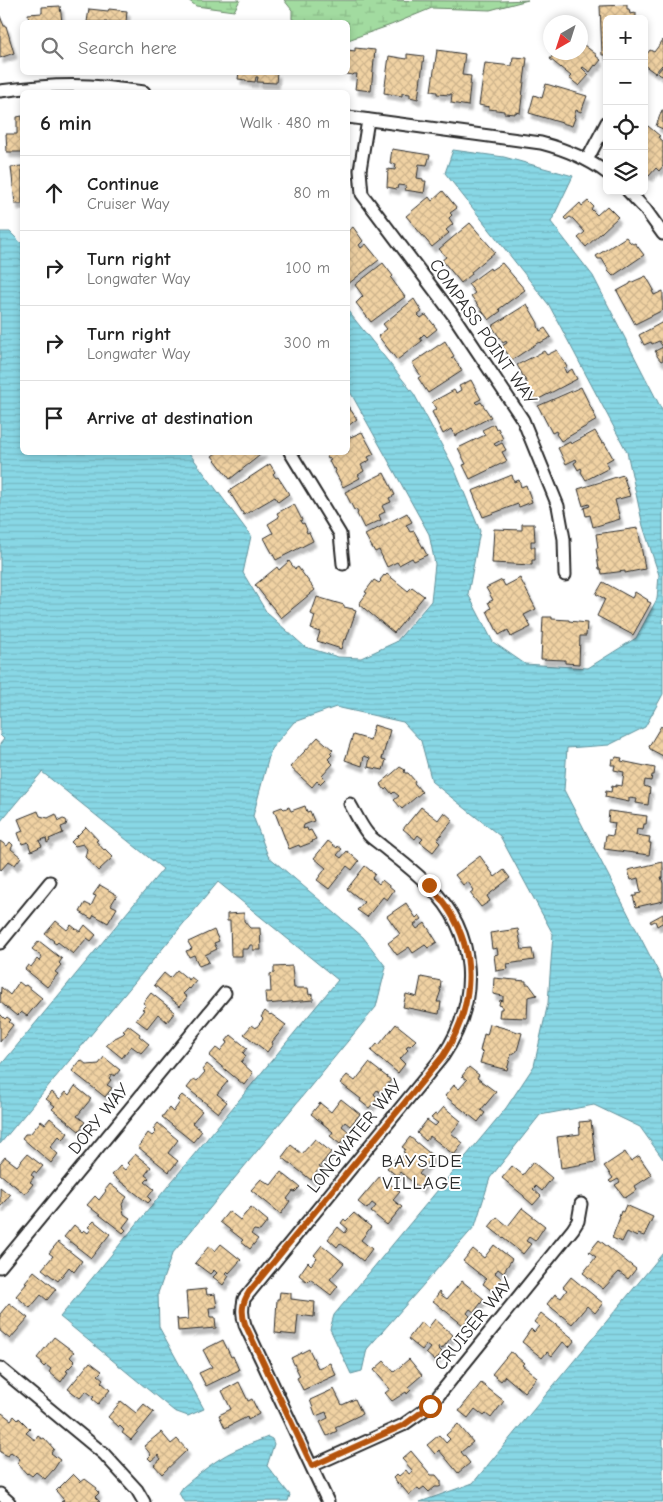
<!DOCTYPE html>
<html lang="en">
<head>
<meta charset="utf-8">
<style>
	body { margin:0; font-family:"Comic Neue",sans-serif; background:#f2f2f2; color:#222 }
	.controls { position:absolute; right:15px; top:15px; display:grid; overflow:hidden; border-radius:8px; box-shadow:0 2px 8px #0003 }
	.controls button { width:45px; height:45px; display:grid; place-items:center; padding:0; border:0; border-bottom:1px solid #e0e0e0; background:#fff; color:#222; font:25px sans-serif }
	.compass { position:absolute; left:543px; top:15px; width:45px; height:45px; border-radius:50%; background:#fff; box-shadow:0 2px 8px #0003; rotate:219deg }
	.stop { position:absolute; width:15px; height:15px; margin:-11px; border:4px solid #b45309; border-radius:50%; background:#fff }
	.stop.end { background:#b45309; border-color:#fff; box-shadow:0 1px 5px #0008 }
	.list { margin:0; padding:0; list-style:none }
	h2 { display:flex; justify-content:space-between; align-items:center; height:65px; margin:0; padding:0 20px; font-size:21px }
	h2 small { font-size:16px; font-weight:400; color:#767676 }
	.list li { display:grid; grid-template-columns:32px 1fr auto; gap:15px; align-items:center; box-sizing:border-box; height:75px; padding:0 20px; border-top:1px solid #e0e0e0 }
	.list b { display:block; font-size:19px; white-space:nowrap }
	.list p { margin:0; font-size:16px; white-space:nowrap; color:#767676 }
	.list em { font-size:16px; font-style:normal; color:#767676 }
	.icon { flex:none; width:28px; height:28px; fill:none; stroke:currentColor; stroke-width:2; stroke-linecap:round; stroke-linejoin:round }
	.map { position:relative; flex:none; width:663px; height:1502px; overflow:hidden }
	.search { position:absolute; background:#fff; box-shadow:0 2px 8px #0003; left:20px; top:20px; width:330px; height:55px; display:flex; align-items:center; gap:12px; box-sizing:border-box; padding:0 18px; border-radius:8px; color:#767676; font-size:19px }
	.panel { position:absolute; background:#fff; box-shadow:0 2px 8px #0003; left:20px; top:90px; width:330px; height:365px; border-radius:8px }
	.map>svg:first-child { display:block }
	.wetland { fill:url(#wetland-marsh); stroke:#668366 }
	.water { fill:url(#water-rules); stroke:#63929b }
	.building { fill:url(#building-cross-hatch); stroke:#2b2b2b; filter:url(#shadow) }
	.lines { fill:none; stroke-linecap:round; stroke-linejoin:round }
	.street-casing { stroke:#2b2b2b; stroke-width:15 }
	.street { stroke:#fff; stroke-width:11 }
	.route { stroke:#b45309; stroke-width:6 }
	.labels { text-anchor:middle; dominant-baseline:central; stroke-width:4; stroke-linejoin:round; paint-order:stroke }
	.street-label { font-size:18px; fill:#2b2b2b; stroke:#fff }
	.neighbourhood-label { font-size:19px; letter-spacing:1px; fill:#2b2b2b; stroke:#fff }
</style>
</head>
<body>
<div class="map">
<svg width="663" height="1502" viewBox="0 0 663 1502">
	<defs>
		<pattern id="wetland-marsh" width="20" height="14" patternUnits="userSpaceOnUse" patternTransform="scale(1.25)"><rect width="20" height="14" fill="#a2dba0"/><path d="M1 5h8M5 5V1M11 12h8M15 12V8" fill="none" stroke="#8cbc8a"/></pattern>
		<pattern id="water-rules" width="6" height="5" patternUnits="userSpaceOnUse" patternTransform="scale(1.25)"><rect width="6" height="5" fill="#88d7e5"/><path d="M0 2.5h6" fill="none" stroke="#76b9c5"/></pattern>
		<pattern id="building-cross-hatch" width="8" height="8" patternUnits="userSpaceOnUse" patternTransform="scale(1.25)"><rect width="8" height="8" fill="#f0d2a3"/><path d="M0 0l8 8M0 8l8-8" fill="none" stroke="#ceb48c"/></pattern>
		<filter id="shadow"><feDropShadow dx="3" dy="5.5" stdDeviation="1" flood-color="#0004"/></filter>
	</defs>
	<rect width="100%" height="100%" fill="#fff"/>
	<filter id="ink" filterUnits="userSpaceOnUse"><feTurbulence type="fractalNoise" baseFrequency=".02" numOctaves="2"/><feDisplacementMap in="SourceGraphic" scale="10" xChannelSelector="R" yChannelSelector="G"/><feConvolveMatrix kernelMatrix="1 2 1 2 8 2 1 2 1" color-interpolation-filters="sRGB"/></filter>
	<g filter="url(#ink)">
		<g class="wetland">
			<polygon points="188,0 240,0 234,11 196,6"/>
			<polygon points="284,0 502,1 528,0 490,10 432,8 391,25 348,40 348,22 300,22 292,19 292,10"/>
		</g>
		<g class="water">
			<polygon points="453,150 504,157 573,176 551,222 593,276 663,412 663,694 645,727 609,745 567,748 564,790 663,981 663,1159 640,1127 594,1105 540,1115 490,1178 475,1226 367,1349 362,1371 351,1374 330,1329 334,1315 506,1108 534,1066 548,1003 553,934 500,836 432,782 421,741 403,722 336,707 294,722 271,749 253,816 268,856 363,937 386,967 376,1007 172,1254 158,1293 159,1327 204,1409 188,1416 174,1411 60,1317 338,980 218,882 0,1144 0,1066 163,869 42,772 0,822 0,744 4,739 0,735 0,232 10,232 22,244 22,452 189,453 251,536 243,573 267,613 305,647 338,657 361,658 396,642 431,601 435,564 429,534 348,388 348,311 414,394 454,468 480,531 468,594 493,642 525,664 588,668 636,638 657,599 659,575 643,526 627,452 549,305 445,173"/>
			<polygon points="663,1253 663,1502 420,1502 473,1483"/>
			<path d="M268 1437 272 1439 274 1444 267 1466 290 1495 288 1501 184 1502 179 1493 183 1487C195 1477 208 1466 221 1458 235 1449 253 1443 268 1437Z"/>
		</g>
		<g class="building">
			<polygon points="627,5 627,9 629,9 630,14 636,13 636,19 607,19 607,55 602,55 600,6"/>
			<polygon points="60,6 62,22 29,22 28,14 42,13 42,7"/>
			<polygon points="89,9 108,11 109,9 127,11 126,22 87,22"/>
			<polygon points="0,16 4,26 6,26 14,53 0,58"/>
			<polygon points="663,40 663,75 662,76 657,73 663,66 662,65 655,73 644,65 644,58 650,50 654,52"/>
			<polygon points="580,42 597,55 596,56 601,60 596,66 595,65 590,72 583,67 582,68 589,75 579,86 569,78 571,76 550,59 555,52 580,52"/>
			<polygon points="355,48 375,50 371,91 355,89 357,74 354,74 353,75 347,74 347,73 346,72 348,72 348,50 355,51"/>
			<polygon points="437,50 465,54 462,75 471,76 468,106 451,103 452,94 450,94 450,95 437,94 437,92 431,91"/>
			<polygon points="407,54 424,56 418,99 410,97 410,94 402,93 402,96 384,93 389,56 407,59"/>
			<polygon points="513,57 527,58 520,113 515,112 515,114 504,113 504,111 489,109 489,106 488,107 479,105 485,63 512,66"/>
			<polygon points="239,72 277,72 276,83 257,82 258,77 256,77 255,82 246,81 246,80 238,79"/>
			<polygon points="546,84 587,96 581,112 576,110 574,117 575,118 572,126 529,113 534,95 542,98"/>
			<polygon points="662,110 663,110 663,129 656,126"/>
			<polygon points="22,116 22,152 7,152 6,134 17,134 17,117"/>
			<polygon points="648,126 660,136 658,137 663,141 663,166 659,171 656,168 649,176 644,172 644,130"/>
			<polygon points="392,149 430,155 427,165 419,164 417,178 423,179 423,181 426,181 424,193 405,190 406,186 398,185 397,189 387,187 388,169 395,170 396,164 390,163"/>
			<polygon points="22,166 22,204 15,204 11,167"/>
			<polygon points="443,191 457,208 450,213 452,215 449,218 453,224 446,230 449,233 432,247 406,216 429,197 432,201"/>
			<polygon points="588,201 593,206 591,209 597,215 607,206 618,217 586,247 578,238 585,232 573,219 570,217 566,220 564,218 580,203 582,206"/>
			<polygon points="470,223 495,252 471,272 472,274 461,283 442,260 446,257 439,249"/>
			<polygon points="353,227 363,241 359,245 361,248 366,244 379,260 348,284 348,231"/>
			<polygon points="626,237 630,242 633,244 635,243 644,255 613,276 608,271 608,269 602,259 598,259 596,256"/>
			<polygon points="383,263 393,276 391,278 405,297 371,322 356,303 363,296 355,285"/>
			<polygon points="502,263 525,290 499,309 501,311 489,320 471,296 475,293 468,284 490,268 491,270"/>
			<polygon points="646,276 654,290 652,291 654,295 663,291 663,310 635,324 617,291 630,284 630,283"/>
			<polygon points="414,299 422,312 418,315 421,318 425,315 427,316 437,329 427,337 424,334 420,338 422,341 397,360 378,336 387,329 383,324"/>
			<polygon points="527,304 538,323 538,326 540,331 545,328 551,337 540,343 539,342 512,360 502,346 507,343 506,341 503,343 492,326"/>
			<polygon points="663,322 663,360 661,361 657,356 657,354 655,351 663,347 659,341 652,344 651,342 644,345 639,335"/>
			<polygon points="445,341 454,356 451,358 452,359 454,358 462,371 428,393 418,378 421,376 412,363"/>
			<polygon points="557,350 567,367 564,368 566,373 572,369 577,379 535,401 525,385 527,383 517,365 544,351 547,355"/>
			<polygon points="471,380 481,399 475,402 477,404 481,402 491,417 455,436 451,429 443,434 432,412 436,409 432,402 454,390 456,393 461,390 459,386"/>
			<polygon points="581,387 597,420 561,441 556,434 557,433 556,431 552,433 538,406"/>
			<polygon points="348,406 357,419 348,426"/>
			<polygon points="494,424 496,429 498,428 503,439 494,444 496,446 502,443 506,450 502,452 507,461 470,479 463,465 466,464 458,448 485,435 482,430"/>
			<polygon points="595,431 602,443 604,442 613,458 606,462 609,468 586,480 581,472 582,470 581,468 578,470 574,463 577,461 576,459 566,464 558,448 570,442 571,444"/>
			<polygon points="362,432 374,454 368,457 370,460 361,465 364,471 358,475 360,478 343,487 335,472 336,471 335,468 333,469 329,461 331,460 330,458 328,459 325,452 348,452 348,438"/>
			<polygon points="217,452 264,452 230,479 212,456"/>
			<polygon points="270,464 275,472 273,474 276,478 278,477 289,494 278,502 275,497 244,515 229,491"/>
			<polygon points="384,473 395,495 389,498 391,502 382,506 385,512 379,515 381,520 364,528 357,514 358,513 356,509 354,510 345,492"/>
			<polygon points="512,475 514,482 519,480 521,487 526,485 532,502 519,507 518,504 483,517 472,491"/>
			<polygon points="623,475 630,496 615,500 620,519 593,527 590,515 586,516 584,508 590,506 589,504 583,506 578,489"/>
			<polygon points="294,504 302,520 300,521 302,524 304,523 307,530 306,531 307,533 309,532 313,541 276,560 264,538 273,533 268,524 279,517 277,513"/>
			<polygon points="407,513 412,522 406,525 410,532 414,531 427,555 414,561 412,558 399,565 397,562 387,567 379,550 375,552 365,535"/>
			<polygon points="522,524 534,524 535,541 531,541 531,547 535,547 535,560 532,560 532,565 492,563 494,529 522,530"/>
			<polygon points="638,528 645,569 625,573 625,571 602,574 601,569 599,569 596,548 598,548 596,534"/>
			<polygon points="289,561 295,569 298,567 315,590 281,618 255,585 277,567 279,570"/>
			<polygon points="387,574 408,591 412,587 424,596 394,633 359,604 367,593 365,592 374,580 379,583 381,581 380,580 384,575 385,576"/>
			<polygon points="520,578 536,609 524,615 531,627 511,637 508,630 499,635 487,611 491,608 488,602 493,600 486,588 502,580 505,586"/>
			<polygon points="603,582 632,598 635,592 648,600 647,601 651,603 633,635 597,616 605,599 596,594"/>
			<polygon points="317,597 344,605 344,607 353,609 353,610 356,611 346,640 344,639 341,649 317,641 320,632 311,629 315,616 311,614"/>
			<polygon points="543,617 552,617 552,619 569,620 569,621 587,623 586,636 580,636 579,664 565,663 565,660 541,659"/>
			<polygon points="374,725 390,730 382,759 386,760 383,770 368,767 370,758 364,756 362,766 345,760 353,735 370,740"/>
			<polygon points="661,726 663,728 663,756 650,749 649,746"/>
			<polygon points="318,737 333,750 330,753 332,755 328,759 333,764 322,776 325,779 320,784 317,781 312,787 290,767"/>
			<polygon points="616,757 622,758 621,761 655,768 654,775 652,775 651,781 645,780 644,786 650,788 648,805 636,803 637,799 629,798 629,802 605,797 606,791 611,792 612,786 616,787 616,785 622,786 624,772 614,770 615,765 611,765 612,759 615,759"/>
			<polygon points="400,767 405,770 404,771 405,773 408,773 415,781 414,783 422,792 402,809 394,800 399,796 394,792 392,794 387,788 385,790 380,784"/>
			<polygon points="305,806 307,812 310,811 314,821 304,825 303,829 307,828 308,831 311,830 316,839 312,841 313,842 300,847 299,845 289,849 274,810 282,807 284,809 289,807 291,811"/>
			<polygon points="421,807 438,820 444,812 453,820 437,840 440,843 433,852 420,842 423,839 418,835 415,839 403,829"/>
			<polygon points="38,811 40,816 48,818 56,814 59,821 63,819 66,820 67,822 66,825 61,827 63,833 49,839 50,841 47,843 46,838 39,841 42,846 31,851 28,842 22,844 18,833 23,831 18,819"/>
			<polygon points="609,811 647,816 646,824 644,824 643,830 637,829 636,835 650,837 649,843 651,843 649,855 604,849 606,835 613,836 615,823 608,822"/>
			<polygon points="86,827 98,840 96,841 104,850 105,849 113,857 98,871 85,857 87,849 83,844 75,846 71,842"/>
			<polygon points="0,841 7,846 10,842 13,845 11,849 21,857 15,865 9,861 1,870 0,869"/>
			<polygon points="328,841 337,848 338,846 342,849 337,855 341,858 347,851 359,861 352,870 347,866 329,889 317,880 326,868 314,858"/>
			<polygon points="480,856 495,877 504,870 510,878 487,896 490,901 481,907 470,893 474,890 468,882 463,885 455,875"/>
			<polygon points="663,862 663,877 661,877 663,883 663,901 636,907 633,896 636,896 636,894 641,893 638,878 631,880 628,870"/>
			<polygon points="365,866 375,874 372,878 379,884 382,880 394,890 387,900 383,897 367,917 357,910 364,902 347,889"/>
			<polygon points="100,885 117,895 111,905 117,908 108,923 94,915 92,919 80,912 85,903 91,906 96,896 93,895"/>
			<polygon points="406,903 416,918 419,915 422,919 414,925 417,929 425,923 437,942 428,948 425,945 413,953 409,947 397,955 388,943 400,934 387,916"/>
			<polygon points="244,913 244,921 250,928 260,928 261,950 253,950 253,945 250,945 248,949 242,949 242,956 231,956 230,921 227,921 227,914"/>
			<polygon points="663,914 663,924 662,923 657,926 655,921 651,923 650,921"/>
			<polygon points="56,921 67,930 71,925 80,932 85,925 96,935 91,941 87,938 73,954 58,942 56,944 53,942 54,941 45,934"/>
			<polygon points="518,929 522,950 532,949 534,960 507,964 508,969 496,971 494,955 498,954 497,948 492,949 490,933"/>
			<polygon points="214,930 219,941 214,943 217,949 205,955 209,962 199,966 194,955 189,957 186,951 192,949 188,942"/>
			<polygon points="39,941 62,959 59,963 61,965 55,972 58,974 47,987 25,969 28,965 31,967 37,959 39,961 42,957 32,949"/>
			<polygon points="292,966 294,988 308,988 309,995 313,994 313,1000 266,1004 265,992 271,992 270,974 274,973 274,967"/>
			<polygon points="177,970 189,980 191,977 196,981 190,989 189,988 183,994 187,997 180,1006 154,985 164,973 170,978"/>
			<polygon points="421,977 441,981 440,990 441,990 437,1002 441,1002 439,1014 403,1007 406,994 417,997"/>
			<polygon points="494,978 526,981 526,984 529,984 537,995 528,997 527,1018 499,1017 500,1009 502,1009 502,1006 499,1005 500,1000 503,1001 503,996 493,994"/>
			<polygon points="19,982 24,986 26,985 42,998 27,1016 21,1012 17,1016 0,1002 1,987 10,995"/>
			<polygon points="151,993 175,1012 167,1022 158,1014 147,1028 136,1020 144,1010 142,1009 146,1005 143,1003"/>
			<polygon points="265,1011 270,1015 271,1014 286,1025 272,1042 273,1044 267,1052 244,1034 252,1025 256,1028 263,1019 261,1017"/>
			<polygon points="0,1014 5,1019 7,1017 11,1020 9,1022 13,1025 0,1042"/>
			<polygon points="396,1024 416,1040 410,1046 408,1045 406,1048 408,1050 400,1059 405,1064 398,1073 371,1051 377,1044 379,1045"/>
			<polygon points="490,1024 522,1033 517,1051 511,1055 507,1070 480,1063 483,1052 480,1051 484,1034 487,1035"/>
			<polygon points="128,1025 140,1034 139,1036 149,1044 141,1053 131,1046 122,1058 106,1045 113,1039 123,1034 125,1032 123,1031"/>
			<polygon points="231,1035 247,1048 243,1053 246,1056 241,1062 253,1073 244,1085 209,1056 216,1048 220,1051 228,1042 226,1041"/>
			<polygon points="104,1057 120,1070 115,1076 112,1074 109,1078 111,1080 107,1085 112,1088 105,1097 72,1071 81,1060 87,1065 99,1064"/>
			<polygon points="369,1063 391,1080 381,1093 377,1090 374,1094 378,1098 369,1108 360,1101 361,1099 340,1083 347,1075 355,1081"/>
			<polygon points="207,1064 228,1081 217,1094 227,1102 218,1113 187,1088 194,1079 197,1081 205,1072 202,1070"/>
			<polygon points="469,1067 479,1075 477,1078 496,1092 481,1110 485,1113 478,1122 445,1096 454,1085 459,1089 467,1080 462,1076"/>
			<polygon points="75,1086 91,1099 77,1116 85,1122 79,1131 52,1109 55,1106 46,1099 52,1092 60,1099 66,1092 69,1095"/>
			<polygon points="182,1095 202,1111 192,1123 202,1131 193,1142 162,1117 169,1108 173,1112 180,1102 177,1100"/>
			<polygon points="341,1099 360,1114 350,1126 345,1122 342,1126 349,1132 340,1144 330,1136 333,1132 311,1114 320,1103 331,1112"/>
			<polygon points="444,1107 461,1121 451,1133 463,1143 454,1155 430,1136 426,1141 417,1133 427,1120 435,1126 438,1123 431,1118 435,1114 437,1115"/>
			<polygon points="50,1118 68,1133 63,1140 59,1136 50,1147 58,1154 51,1163 22,1138 25,1134 30,1134 41,1121 45,1124"/>
			<polygon points="591,1121 596,1162 561,1168 557,1137 580,1134 579,1122"/>
			<polygon points="158,1123 178,1140 168,1153 178,1161 169,1172 138,1147 148,1133 152,1136 156,1132 153,1129"/>
			<polygon points="410,1137 433,1156 419,1174 427,1181 421,1189 400,1172 397,1176 387,1168 398,1155 401,1158 405,1153 403,1152 405,1149 402,1147"/>
			<polygon points="315,1139 331,1152 319,1167 322,1169 320,1172 318,1170 311,1180 282,1157 291,1145 302,1154"/>
			<polygon points="625,1152 631,1161 639,1156 652,1175 635,1186 637,1190 625,1198 615,1185 620,1182 618,1179 611,1183 609,1181 613,1178 604,1166"/>
			<polygon points="27,1154 43,1166 37,1173 34,1171 31,1175 34,1177 30,1182 33,1184 25,1194 0,1174 0,1163 5,1157 17,1166"/>
			<polygon points="135,1154 151,1167 145,1175 149,1178 145,1182 154,1189 148,1197 151,1200 148,1203 112,1175 120,1166 125,1170 129,1165 127,1163"/>
			<polygon points="533,1162 552,1178 542,1191 536,1186 533,1189 541,1196 533,1205 524,1197 524,1196 502,1178 512,1166 523,1175"/>
			<polygon points="281,1172 300,1187 295,1192 293,1191 287,1199 290,1201 281,1214 251,1190 261,1179 271,1185"/>
			<polygon points="380,1176 400,1192 393,1200 402,1207 387,1225 371,1212 376,1206 372,1203 367,1209 358,1202"/>
			<polygon points="110,1184 127,1197 122,1204 124,1214 130,1218 123,1227 126,1230 123,1233 87,1205 95,1196 99,1200 106,1191 105,1190"/>
			<polygon points="0,1187 10,1195 0,1207"/>
			<polygon points="626,1205 653,1217 644,1236 638,1234 637,1237 627,1232 622,1242 612,1238 620,1217 619,1217 621,1211 623,1212"/>
			<polygon points="251,1207 268,1221 260,1231 254,1230 251,1234 258,1239 250,1249 241,1242 243,1240 220,1222 229,1211 240,1220"/>
			<polygon points="522,1208 545,1226 535,1241 529,1237 526,1241 531,1244 523,1254 489,1227 497,1217 508,1226"/>
			<polygon points="354,1213 371,1227 361,1240 372,1249 363,1261 340,1243 337,1247 328,1239 338,1227 345,1233 348,1229 341,1223 344,1219 346,1221"/>
			<polygon points="94,1221 110,1234 91,1258 64,1237 74,1225 82,1232 84,1230 88,1233 91,1229 88,1227"/>
			<polygon points="599,1240 636,1269 628,1279 619,1272 603,1289 583,1273 596,1257 589,1252"/>
			<polygon points="58,1242 82,1261 74,1272 69,1267 58,1281 42,1269 53,1256 49,1253"/>
			<polygon points="221,1244 241,1260 229,1273 227,1271 225,1273 229,1276 223,1285 213,1277 217,1273 214,1270 210,1274 195,1263 209,1246 215,1251"/>
			<polygon points="322,1245 344,1263 330,1279 338,1286 331,1295 310,1279 307,1282 299,1275 308,1262 311,1265 317,1258 314,1255"/>
			<polygon points="494,1245 512,1259 503,1273 498,1269 495,1273 502,1279 492,1291 483,1284 486,1279 463,1261 473,1249 484,1258"/>
			<polygon points="34,1271 56,1289 47,1300 41,1295 30,1308 16,1296 27,1283 25,1282"/>
			<polygon points="571,1277 603,1303 595,1313 587,1306 572,1324 547,1304 555,1294 561,1298 567,1290 563,1287"/>
			<polygon points="462,1281 484,1299 474,1312 470,1309 467,1313 470,1316 463,1325 433,1301 440,1291 441,1292 440,1294 447,1299"/>
			<polygon points="206,1289 207,1295 215,1294 217,1307 209,1308 210,1317 215,1317 216,1328 178,1331 177,1318 178,1320 188,1319 186,1291"/>
			<polygon points="280,1292 291,1293 291,1299 315,1302 314,1317 298,1315 296,1335 275,1333 277,1299 279,1299"/>
			<polygon points="9,1303 28,1318 10,1339 0,1331 0,1314"/>
			<polygon points="541,1313 575,1340 569,1347 563,1342 552,1356 547,1352 542,1358 522,1342 531,1329 534,1332 539,1326 534,1322"/>
			<polygon points="435,1319 453,1335 442,1349 439,1346 438,1348 442,1352 435,1361 426,1353 430,1348 426,1345 422,1350 408,1339 421,1322 428,1328"/>
			<polygon points="54,1337 74,1352 70,1357 75,1362 66,1371 68,1372 61,1382 49,1372 51,1369 46,1365 44,1367 41,1364 42,1362 37,1358"/>
			<polygon points="223,1340 231,1357 233,1356 239,1370 206,1386 199,1373 212,1367 203,1350"/>
			<polygon points="309,1349 318,1368 330,1363 336,1375 303,1390 297,1378 300,1376 291,1358"/>
			<polygon points="510,1352 516,1355 516,1356 524,1363 522,1365 537,1377 524,1392 505,1376 501,1381 492,1374"/>
			<polygon points="409,1359 422,1375 408,1387 411,1390 407,1394 406,1392 392,1401 385,1393 390,1389 374,1370 384,1361 394,1372"/>
			<polygon points="90,1362 102,1371 98,1375 103,1379 101,1382 110,1390 98,1404 92,1399 94,1397 86,1391 80,1398 68,1389"/>
			<polygon points="239,1382 248,1401 252,1399 259,1414 248,1420 247,1417 225,1428 219,1415 231,1409 222,1391"/>
			<polygon points="481,1383 504,1401 491,1418 486,1414 484,1416 475,1409 468,1418 459,1411"/>
			<polygon points="334,1389 342,1405 355,1399 362,1414 335,1427 337,1431 327,1436 320,1422 328,1418 326,1412 316,1416 310,1400"/>
			<polygon points="121,1401 136,1413 144,1404 154,1412 131,1440 122,1433 124,1430 120,1426 119,1427 108,1417"/>
			<polygon points="2,1413 11,1420 14,1416 18,1420 19,1418 30,1429 26,1433 35,1440 38,1436 42,1439 44,1438 54,1449 51,1453 60,1460 54,1469 45,1479 36,1472 32,1476 28,1473 27,1474 17,1463 20,1459 11,1452 8,1456 0,1452 0,1415"/>
			<polygon points="458,1424 473,1442 461,1452 470,1463 458,1473 439,1450 435,1454 427,1445 439,1435 446,1443 450,1439 446,1435"/>
			<polygon points="161,1432 171,1444 177,1439 187,1450 162,1474 154,1465 161,1459 158,1455 151,1461 148,1458 151,1455 144,1446"/>
			<polygon points="411,1451 431,1475 436,1475 441,1481 441,1486 439,1487 435,1487 429,1492 424,1487 420,1490 418,1488 409,1495 399,1483 398,1484 393,1478 397,1474 399,1476 406,1470 409,1474 413,1471 402,1459"/>
			<polygon points="73,1474 81,1482 85,1479 97,1488 96,1490 99,1493 95,1497 100,1502 61,1502 64,1500 56,1491"/>
		</g>
		<g class="lines">
			<g class="street-casing">
				<g id="street">
					<path d="M0 91C30 87 59 84 90 86 108 87 126 90 144 92"/>
					<path d="M348 117 541 143C564 149 587 158 607 173"/>
					<polyline points="368,120 360,170 362,194 453,315 523,420 558,506 564,539 565,575"/>
					<polyline points="587,160 607,122"/>
					<polyline points="628,191 645,209 663,234"/>
					<polyline points="290,452 340,534 343,564"/>
					<polyline points="0,943 50,882"/>
					<polyline points="0,1267 225,993"/>
					<polyline points="0,1368 104,1454 137,1490 144,1502"/>
					<polyline points="312,1466 403,1425 430,1406 573,1229 578,1221 581,1204"/>
					<polyline points="0,1494 9,1502"/>
					<path d="M328 1502 245 1325C242 1315 242 1309 244 1299L443 1056C480 1001 478 933 429 886 415 871 398 859 382 846 378 842 372 839 368 834 361 826 356 814 350 804"/>
				</g>
			</g>
			<use href="#street" class="street"/>
		</g>
	</g>
	<g class="lines" filter="url(#ink)">
		<path class="route" d="M429 885C436 893 444 902 450 912 479 958 472 1012 443 1056L249 1292C242 1303 241 1312 245 1324L312 1466 404 1425 430 1406"/>
	</g>
	<g class="labels">
		<g class="street-label">
			<text transform="translate(483 332) rotate(55)">COMPASS POINT WAY</text>
			<text transform="translate(99 1119) rotate(-51)">DORY WAY</text>
			<text transform="translate(355 1136) rotate(-51)">LONGWATER WAY</text>
			<text transform="translate(474 1324) rotate(-51)">CRUISER WAY</text>
		</g>
		<g class="neighbourhood-label">
			<text x="422" y="1161">BAYSIDE<tspan x="422" dy="22">VILLAGE</tspan></text>
		</g>
	</g>
</svg>
<div class="controls">
<button>+</button>
<button>−</button>
<button><svg class="icon" aria-label="locate" viewBox="0 0 24 24"><circle cx="12" cy="12" r="6"/><path d="M12 2v4M12 18v4M2 12h4M18 12h4"/></svg></button>
<button><svg class="icon" aria-label="layers" viewBox="0 0 24 24"><path d="M12 4l9 5-9 5-9-5zM3 14l9 5 9-5"/></svg></button>
</div>
<svg class="compass" viewBox="-18 -18 36 36"><path d="M0-13l5 13h-10z" fill="#e53935"/><path d="M0 13l5-13h-10z" fill="#767676"/></svg>
<div class="stop" style="left:430px;top:1406px"></div>
<div class="stop end" style="left:429px;top:885px"></div>
<div class="search"><svg class="icon" aria-label="search" viewBox="0 0 24 24"><circle cx="10" cy="10" r="6"/><path d="M15 15l6 6"/></svg>Search here</div>
<section class="panel">
<h2>6 min<small>Walk · 480 m</small></h2>
<ul class="list">
<li><svg class="icon" aria-label="ahead" viewBox="0 0 24 24"><path d="M12 20V5M6 11l6-6 6 6"/></svg><div><b>Continue</b><p>Cruiser Way</p></div><em>80 m</em></li>
<li><svg class="icon" aria-label="right" viewBox="0 0 24 24"><path d="M7 20v-9h11M14 6l5 5-5 5"/></svg><div><b>Turn right</b><p>Longwater Way</p></div><em>100 m</em></li>
<li><svg class="icon" aria-label="right" viewBox="0 0 24 24"><path d="M7 20v-9h11M14 6l5 5-5 5"/></svg><div><b>Turn right</b><p>Longwater Way</p></div><em>300 m</em></li>
<li><svg class="icon" aria-label="arrive" viewBox="0 0 24 24"><path d="M6 21V4h12l-3 4 3 4H6"/></svg><div><b>Arrive at destination</b></div></li>
</ul>
</section>
</div>
</body>
</html>
